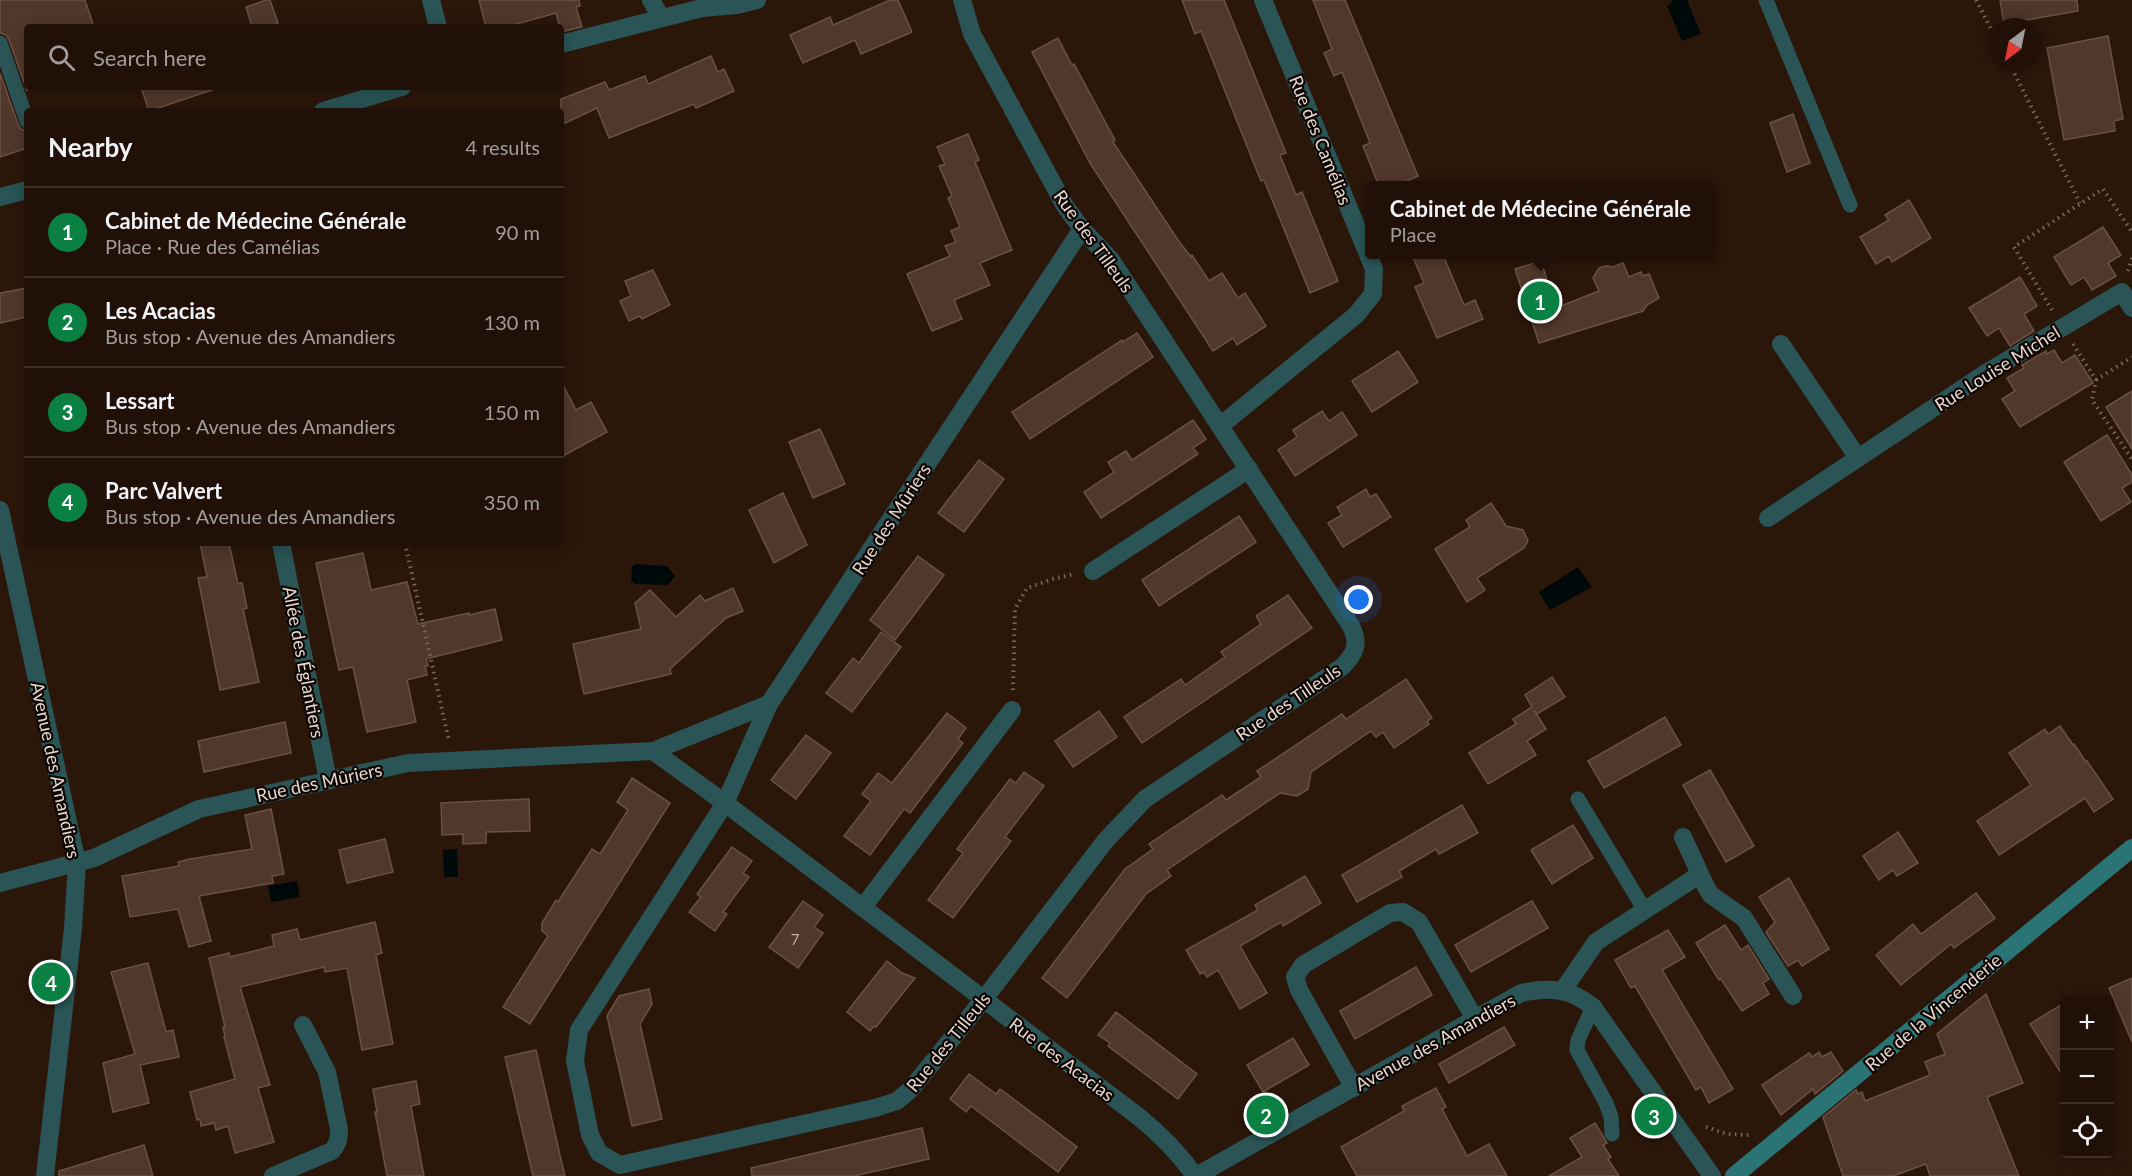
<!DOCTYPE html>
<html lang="en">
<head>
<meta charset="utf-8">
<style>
	body { margin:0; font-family:Lato,sans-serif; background:#281912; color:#f1f3f6 }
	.controls { position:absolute; right:18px; bottom:18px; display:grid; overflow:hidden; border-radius:6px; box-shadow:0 3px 15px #0003 }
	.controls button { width:54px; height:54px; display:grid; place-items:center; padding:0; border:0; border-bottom:2px solid #3d3029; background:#201008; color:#f1f3f6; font:30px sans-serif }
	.compass { position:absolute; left:1988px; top:18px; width:54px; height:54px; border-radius:50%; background:#201008; box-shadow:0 3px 15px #0003; rotate:212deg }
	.you { position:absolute; left:1359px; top:600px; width:21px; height:21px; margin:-15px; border:4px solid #fff; border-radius:50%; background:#1a73e8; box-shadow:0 0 0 9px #1a73e833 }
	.badge { display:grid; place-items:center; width:39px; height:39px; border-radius:50%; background:#0b8043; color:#fff; font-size:20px; font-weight:700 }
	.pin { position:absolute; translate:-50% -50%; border:3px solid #fff; box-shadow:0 2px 6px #0006 }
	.popup { position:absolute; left:1365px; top:181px; width:351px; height:78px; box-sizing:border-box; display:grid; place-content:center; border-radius:6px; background:#201008; filter:drop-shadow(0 2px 4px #0005); font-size:20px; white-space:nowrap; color:#a29d9c }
	.popup b { font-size:22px; color:#f1f3f6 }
	.popup::after { content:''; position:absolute; left:50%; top:100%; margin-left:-12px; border:12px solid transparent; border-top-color:#201008 }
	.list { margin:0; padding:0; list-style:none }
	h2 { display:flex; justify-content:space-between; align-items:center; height:78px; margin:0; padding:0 24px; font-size:26px }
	h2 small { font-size:20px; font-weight:400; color:#a29d9c }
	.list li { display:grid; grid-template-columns:39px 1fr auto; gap:18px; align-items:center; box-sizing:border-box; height:90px; padding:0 24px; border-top:2px solid #3d3029 }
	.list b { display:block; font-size:22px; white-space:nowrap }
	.list p { margin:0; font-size:20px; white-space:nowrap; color:#a29d9c }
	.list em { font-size:20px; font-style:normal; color:#a29d9c }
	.icon { flex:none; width:33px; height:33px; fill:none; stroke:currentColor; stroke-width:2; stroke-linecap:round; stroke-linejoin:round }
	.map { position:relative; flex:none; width:2132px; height:1176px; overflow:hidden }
	.search { position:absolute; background:#201008; box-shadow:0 3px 15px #0003; left:24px; top:24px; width:540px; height:66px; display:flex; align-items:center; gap:15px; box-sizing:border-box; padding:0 21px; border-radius:6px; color:#a29d9c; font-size:22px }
	.panel { position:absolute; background:#201008; box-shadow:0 3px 15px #0003; left:24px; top:108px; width:540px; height:438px; border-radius:6px }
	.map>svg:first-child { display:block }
	.water { fill:#00090a }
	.building { fill:#50382b; stroke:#6b5144; stroke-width:1.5 }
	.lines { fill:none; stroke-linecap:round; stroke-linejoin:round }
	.path { stroke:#7a685d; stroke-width:4; stroke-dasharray:1.5 4.5; stroke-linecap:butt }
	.lane { stroke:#2a5455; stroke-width:15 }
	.street { stroke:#2a5455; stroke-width:18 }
	.secondary { stroke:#2a7476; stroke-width:18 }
	.labels { text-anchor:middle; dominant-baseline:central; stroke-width:4.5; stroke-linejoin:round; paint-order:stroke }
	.number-label { font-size:15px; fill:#c1b0a7 }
	.street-label { font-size:18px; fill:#e7d8d0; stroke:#0d0502 }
</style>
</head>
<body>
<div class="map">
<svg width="2132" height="1176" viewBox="0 0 2132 1176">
	<rect width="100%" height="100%" fill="#2b160a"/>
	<g class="water">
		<polygon points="1672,0 1687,0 1701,34 1682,41 1667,6 1671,4"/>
		<polygon points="635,564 667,566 675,576 668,585 635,584 631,581 632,567"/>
		<polygon points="1578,567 1592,587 1550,610 1539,592"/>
		<polygon points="457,849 458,877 444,877 443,850"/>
		<polygon points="297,881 300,897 271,902 268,886"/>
	</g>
	<g class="building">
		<polygon points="0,0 85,0 94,27 27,27 27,91 9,40 6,35 0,33"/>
		<polygon points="266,0 270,0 278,23 266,27 252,27 246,7"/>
		<polygon points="479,0 579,0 580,6 576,7 582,27 561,32 556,13 506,27 486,27"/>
		<polygon points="890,0 898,0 912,32 861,54 855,40 803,63 790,35 830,17 833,25"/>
		<polygon points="1182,0 1224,0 1286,153 1280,155 1296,195 1302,192 1338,281 1310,293 1264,180 1261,181 1201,31 1195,34"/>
		<polygon points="1313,0 1345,0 1418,176 1396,186 1379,186 1363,146 1370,143 1342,72 1334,76 1324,53 1332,49"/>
		<polygon points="2000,0 2077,0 2078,11 2004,24"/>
		<polygon points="2108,36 2123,119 2114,121 2115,131 2064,140 2047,48"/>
		<polygon points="1058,38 1072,65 1074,64 1115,140 1113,142 1178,240 1191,257 1192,255 1209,281 1222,273 1238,298 1245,293 1266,326 1237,345 1233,338 1213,351 1090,163 1032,52"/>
		<polygon points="711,56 718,72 724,69 734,91 696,108 694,104 609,138 597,108 561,125 561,99 605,82 609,90 645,76 648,84"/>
		<polygon points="0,73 18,124 21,129 27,131 27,148 0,157"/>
		<polygon points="141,87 211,87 212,90 149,111"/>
		<polygon points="1793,114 1810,163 1787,172 1770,123"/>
		<polygon points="968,134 979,160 975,162 1012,250 980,263 990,285 954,300 962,319 932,331 907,274 950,256 945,246 956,242 951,231 960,227 948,198 952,196 939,166 945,164 937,147"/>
		<polygon points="1909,200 1931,238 1892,262 1889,256 1876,264 1860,237 1889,220 1885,215"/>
		<polygon points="2103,227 2121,255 2108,263 2116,276 2092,290 2084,277 2071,285 2054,257"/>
		<polygon points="1412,255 1443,255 1464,305 1475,300 1483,319 1437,338 1415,287 1424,283"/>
		<polygon points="1541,261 1556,308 1599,291 1593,278 1599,268 1606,266 1613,267 1623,263 1629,277 1641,272 1643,276 1649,274 1659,298 1647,305 1643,311 1539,343 1515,269"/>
		<polygon points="653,270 670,305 642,319 640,316 629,321 620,301 631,296 625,281"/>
		<polygon points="2020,277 2037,306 2024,314 2034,331 2010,346 1999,328 1987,336 1969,308"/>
		<polygon points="27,288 27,317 0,323 0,293"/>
		<polygon points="1137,333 1153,357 1030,439 1012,412 1122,340 1123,342"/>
		<polygon points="2054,350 2062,363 2075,355 2093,383 2020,427 2002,399 2015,391 2007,378 2024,368 2022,365 2046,351 2047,354"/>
		<polygon points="1398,351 1418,382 1372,412 1352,381"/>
		<polygon points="561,381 576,410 591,402 607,432 561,457"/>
		<polygon points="2132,391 2132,449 2106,407"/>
		<polygon points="1322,411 1329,421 1342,412 1357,435 1295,476 1278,450 1297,437 1293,430"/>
		<polygon points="1193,420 1206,439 1193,448 1198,454 1101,518 1084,492 1114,472 1108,462 1126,451 1132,460"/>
		<polygon points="820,429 845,484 813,498 789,442"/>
		<polygon points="2107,435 2132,475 2132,482 2122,488 2131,502 2101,521 2064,462"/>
		<polygon points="979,460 1004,479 964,532 938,513"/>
		<polygon points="1366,489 1370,497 1376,494 1391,517 1343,547 1328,523 1342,515 1337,507"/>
		<polygon points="783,493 807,545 774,563 749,510"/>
		<polygon points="1491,503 1506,526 1523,530 1528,541 1524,548 1477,578 1485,590 1467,602 1435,549 1470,527 1466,520"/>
		<polygon points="1239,516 1256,542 1159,606 1142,580"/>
		<polygon points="200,543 229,543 238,584 242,583 247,608 243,609 259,682 220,690 198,578 207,577"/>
		<polygon points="363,553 371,590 407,582 418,624 469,613 469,615 495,609 502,640 426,659 428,666 425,666 427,675 407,680 416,722 367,732 353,667 339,670 316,563"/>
		<polygon points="918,556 944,575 895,640 870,620"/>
		<polygon points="733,588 743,611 726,618 670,669 671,674 584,694 573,644 641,629 635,603 650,590 676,617 700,595 705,601"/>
		<polygon points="1288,595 1312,628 1142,743 1124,717 1181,679 1185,685 1225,657 1221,652 1261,624 1256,616"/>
		<polygon points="881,632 901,647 852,712 826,693 853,658 859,663"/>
		<polygon points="1552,677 1565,697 1537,714 1534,710 1546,729 1527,741 1536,755 1488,784 1469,753 1516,724 1513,719 1532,707 1525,695"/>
		<polygon points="1406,679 1432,718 1427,721 1429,724 1394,748 1383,732 1376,737 1371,731 1311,772 1308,789 1297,796 1280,793 1167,870 1171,876 1146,894 1067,998 1042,978 1125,869 1153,849 1149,844 1222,795 1226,800 1261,777 1257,771 1342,714 1346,719"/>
		<polygon points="1099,711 1117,737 1073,767 1055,741"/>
		<polygon points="947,713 966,728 958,739 963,743 910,813 904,809 870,855 844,836 871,801 862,794 878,773 892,783"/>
		<polygon points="1665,717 1681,745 1604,788 1588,761"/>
		<polygon points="285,722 291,753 204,772 198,741"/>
		<polygon points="2060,726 2073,745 2074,744 2086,762 2087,761 2113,799 2094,812 2085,798 1999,855 1977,821 2031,785 2009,753 2045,729 2048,734"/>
		<polygon points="806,735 831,753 796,799 771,780"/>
		<polygon points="1710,770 1754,846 1726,862 1683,785"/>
		<polygon points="1024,772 1044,786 1005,837 1011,841 953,918 928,900 963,853 957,849 1010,779 1016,783"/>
		<polygon points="632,778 670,803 530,1024 503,1007 548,936 542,931 542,923 556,900 558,902 592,849 600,854 628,810 617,802"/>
		<polygon points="529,799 530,831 486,832 486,843 463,844 463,834 442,835 441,803"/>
		<polygon points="1462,805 1478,833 1439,854 1436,849 1399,871 1402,877 1357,902 1342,875"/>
		<polygon points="271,809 284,874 272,876 273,883 199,896 211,941 189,947 178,909 130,917 122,876 179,866 178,862 190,859 252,849 245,815"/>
		<polygon points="1573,825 1593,858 1552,884 1531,850"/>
		<polygon points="1898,832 1918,863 1897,876 1893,870 1879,880 1863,856"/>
		<polygon points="385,839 393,872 347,883 339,850"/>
		<polygon points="732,847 752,861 743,873 749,877 723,912 727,914 715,931 689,912 701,897 697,894"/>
		<polygon points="1305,876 1321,903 1283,926 1281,922 1240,946 1267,993 1240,1009 1218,970 1207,977 1204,972 1200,974 1186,950 1258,910 1255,905"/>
		<polygon points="1789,878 1829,949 1802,966 1798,960 1788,966 1766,932 1775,922 1759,897"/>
		<polygon points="1976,893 1995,918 1954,948 1951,944 1901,985 1876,955 1913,924 1921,934"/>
		<polygon points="803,901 823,915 814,927 823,933 798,968 769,947"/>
		<polygon points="1532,901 1548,928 1471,972 1455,945"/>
		<polygon points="375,922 382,953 376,955 393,1044 362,1050 347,968 325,972 324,967 240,987 270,1085 258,1088 274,1142 235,1153 228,1126 216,1130 214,1123 201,1126 200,1119 197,1120 190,1092 235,1079 224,1037 225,1037 223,1027 225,1027 209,958 229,953 230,957 274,946 272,935 297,929 300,940"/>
		<polygon points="1725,925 1741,950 1748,945 1769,979 1763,983 1769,994 1742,1011 1721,979 1719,980 1696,943"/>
		<polygon points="1668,930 1685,957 1662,970 1733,1089 1709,1103 1701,1087 1696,1090 1635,986 1631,988 1615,960"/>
		<polygon points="887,961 902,973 915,978 876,1027 874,1026 870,1031 847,1012"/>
		<polygon points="148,963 166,1032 173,1030 179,1057 140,1065 149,1103 113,1112 103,1063 135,1054 111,972"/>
		<polygon points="1416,967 1432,995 1355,1039 1340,1011"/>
		<polygon points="2132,978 2132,1042 2109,988"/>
		<polygon points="649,989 652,1004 640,1024 662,1119 632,1126 607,1016 619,996"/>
		<polygon points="1986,994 2023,1083 1987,1097 2019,1176 1930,1176 1926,1164 1893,1176 1843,1176 1823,1117 1856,1090 1858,1094 1862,1092 1865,1101 1930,1075 1925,1062 1945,1054 1937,1034"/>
		<polygon points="2064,1003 2064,1078 2030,1024"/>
		<polygon points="1116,1012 1197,1074 1178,1099 1108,1046 1110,1043 1098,1035"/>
		<polygon points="1504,1027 1515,1045 1449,1083 1439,1064"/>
		<polygon points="1293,1038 1309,1065 1263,1092 1247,1065"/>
		<polygon points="536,1050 559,1151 565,1176 533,1176 505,1057"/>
		<polygon points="1819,1052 1822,1057 1831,1052 1843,1071 1815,1094 1813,1089 1781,1115 1762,1085 1809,1053 1812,1057"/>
		<polygon points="969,1074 996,1094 1000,1089 1077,1147 1058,1172 971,1106 966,1112 950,1099"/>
		<polygon points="416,1081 420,1104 411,1106 424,1176 387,1176 375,1112 377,1112 373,1089"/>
		<polygon points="1436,1088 1446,1107 1442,1109 1467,1156 1489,1144 1507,1176 1357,1176 1341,1147 1404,1111 1402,1106"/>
		<polygon points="1595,1123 1607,1143 1603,1145 1611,1157 1608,1159 1619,1176 1549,1176 1582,1157 1570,1138"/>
		<polygon points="922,1128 929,1159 854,1176 752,1176 751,1168"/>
		<polygon points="144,1145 153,1176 59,1176 59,1171"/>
	</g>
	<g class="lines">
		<g class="path">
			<polyline points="1976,0 1997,40"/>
			<polyline points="2009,63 2080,203"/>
			<polyline points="2128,271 2132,258"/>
			<polyline points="2052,310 2014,247 2103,189 2132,232"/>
			<polyline points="2073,344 2096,380 2092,400 2132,459"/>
			<polyline points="2096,380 2132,357"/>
			<polyline points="405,543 449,741"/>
			<polyline points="1013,690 1015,609 1027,588 1053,579 1074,574"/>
			<polyline points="1706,1127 1727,1134 1749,1135"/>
		</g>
		<g class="lane">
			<polyline points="1766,0 1850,205"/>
			<polyline points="0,43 27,121"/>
			<polyline points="1578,799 1644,909"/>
			<polyline points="1593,1007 1578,1040 1577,1050 1606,1103 1611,1117 1612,1134"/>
		</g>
		<g class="street">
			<polyline points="431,0 438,27"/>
			<polyline points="651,0 661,18"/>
			<polyline points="561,44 702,8 737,5 757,0"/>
			<polyline points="323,111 402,87"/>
			<polyline points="0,197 27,190"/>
			<polyline points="1781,344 1858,458"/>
			<polyline points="1220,426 1356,315 1373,294 1374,269 1263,0"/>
			<polyline points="0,510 77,863 73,928 45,1176"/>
			<polyline points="1768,518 1986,373 2122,292 2132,308"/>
			<polyline points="281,543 328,780"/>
			<polyline points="1093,571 1249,469"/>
			<path d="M769 704 725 803 579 1030 575 1061 590 1135 599 1153 620 1165 875 1108 897 1101 911 1089 984 999 1106 840 1145 799 1342 667C1355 654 1360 644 1351 626L1111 260 1082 229 1065 206 972 34 962 0"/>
			<polyline points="653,751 769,704 1082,229"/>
			<polyline points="1683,837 1706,887 1711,895 1744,918 1793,996"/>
			<path d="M0 883 94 858 199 809 408 763 653 751 725 803 1139 1117C1161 1135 1179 1153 1195 1176"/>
			<polyline points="863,907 1012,710"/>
			<polyline points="1563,990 1596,942 1699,875"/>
			<polyline points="1354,1088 1299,990 1295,977 1303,965 1390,913 1403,912 1419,922 1475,1019"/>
			<path d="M273 1176 332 1151C338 1144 339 1139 339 1129L327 1072 303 1025"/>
			<path d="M1196 1176 1521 993C1549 987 1570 988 1593 1007L1712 1176"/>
		</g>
		<polyline class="secondary" points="1734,1176 2132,848"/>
	</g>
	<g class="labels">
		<g class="number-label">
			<text x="795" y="939">7</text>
		</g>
		<g class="street-label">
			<text transform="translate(1321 140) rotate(68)">Rue des Camélias</text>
			<text transform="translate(1094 241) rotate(54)">Rue des Tilleuls</text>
			<text transform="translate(1997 368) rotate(-32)">Rue Louise Michel</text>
			<text transform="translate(891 519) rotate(-57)">Rue des Mûriers</text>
			<text transform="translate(304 662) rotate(79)">Allée des Églantiers</text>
			<text transform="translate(1288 702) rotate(-34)">Rue des Tilleuls</text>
			<text transform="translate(56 770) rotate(78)">Avenue des Amandiers</text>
			<text transform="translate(319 782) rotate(-12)">Rue des Mûriers</text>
			<text transform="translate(1933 1012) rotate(-40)">Rue de la Vincenderie</text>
			<text transform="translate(948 1042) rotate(-51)">Rue des Tilleuls</text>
			<text transform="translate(1435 1042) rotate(-29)">Avenue des Amandiers</text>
			<text transform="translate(1062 1059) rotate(37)">Rue des Acacias</text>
		</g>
	</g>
</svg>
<div class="controls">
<button>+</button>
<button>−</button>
<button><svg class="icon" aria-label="locate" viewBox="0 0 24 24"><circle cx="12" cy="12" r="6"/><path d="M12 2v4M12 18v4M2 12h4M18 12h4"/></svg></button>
</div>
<svg class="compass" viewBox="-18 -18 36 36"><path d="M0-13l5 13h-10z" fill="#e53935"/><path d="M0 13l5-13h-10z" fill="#a29d9c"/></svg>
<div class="you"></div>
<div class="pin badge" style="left:1540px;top:301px">1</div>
<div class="popup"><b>Cabinet de Médecine Générale</b>Place</div>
<div class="pin badge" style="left:1266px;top:1115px">2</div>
<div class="pin badge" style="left:1654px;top:1116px">3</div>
<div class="pin badge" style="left:51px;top:982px">4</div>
<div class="search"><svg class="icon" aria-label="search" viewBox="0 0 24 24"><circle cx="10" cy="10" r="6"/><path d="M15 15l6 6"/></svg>Search here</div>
<section class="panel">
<h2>Nearby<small>4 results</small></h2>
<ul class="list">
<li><span class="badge">1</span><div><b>Cabinet de Médecine Générale</b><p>Place · Rue des Camélias</p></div><em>90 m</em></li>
<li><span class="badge">2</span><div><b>Les Acacias</b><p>Bus stop · Avenue des Amandiers</p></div><em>130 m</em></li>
<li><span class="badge">3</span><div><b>Lessart</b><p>Bus stop · Avenue des Amandiers</p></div><em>150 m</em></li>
<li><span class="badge">4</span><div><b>Parc Valvert</b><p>Bus stop · Avenue des Amandiers</p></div><em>350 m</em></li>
</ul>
</section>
</div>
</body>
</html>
